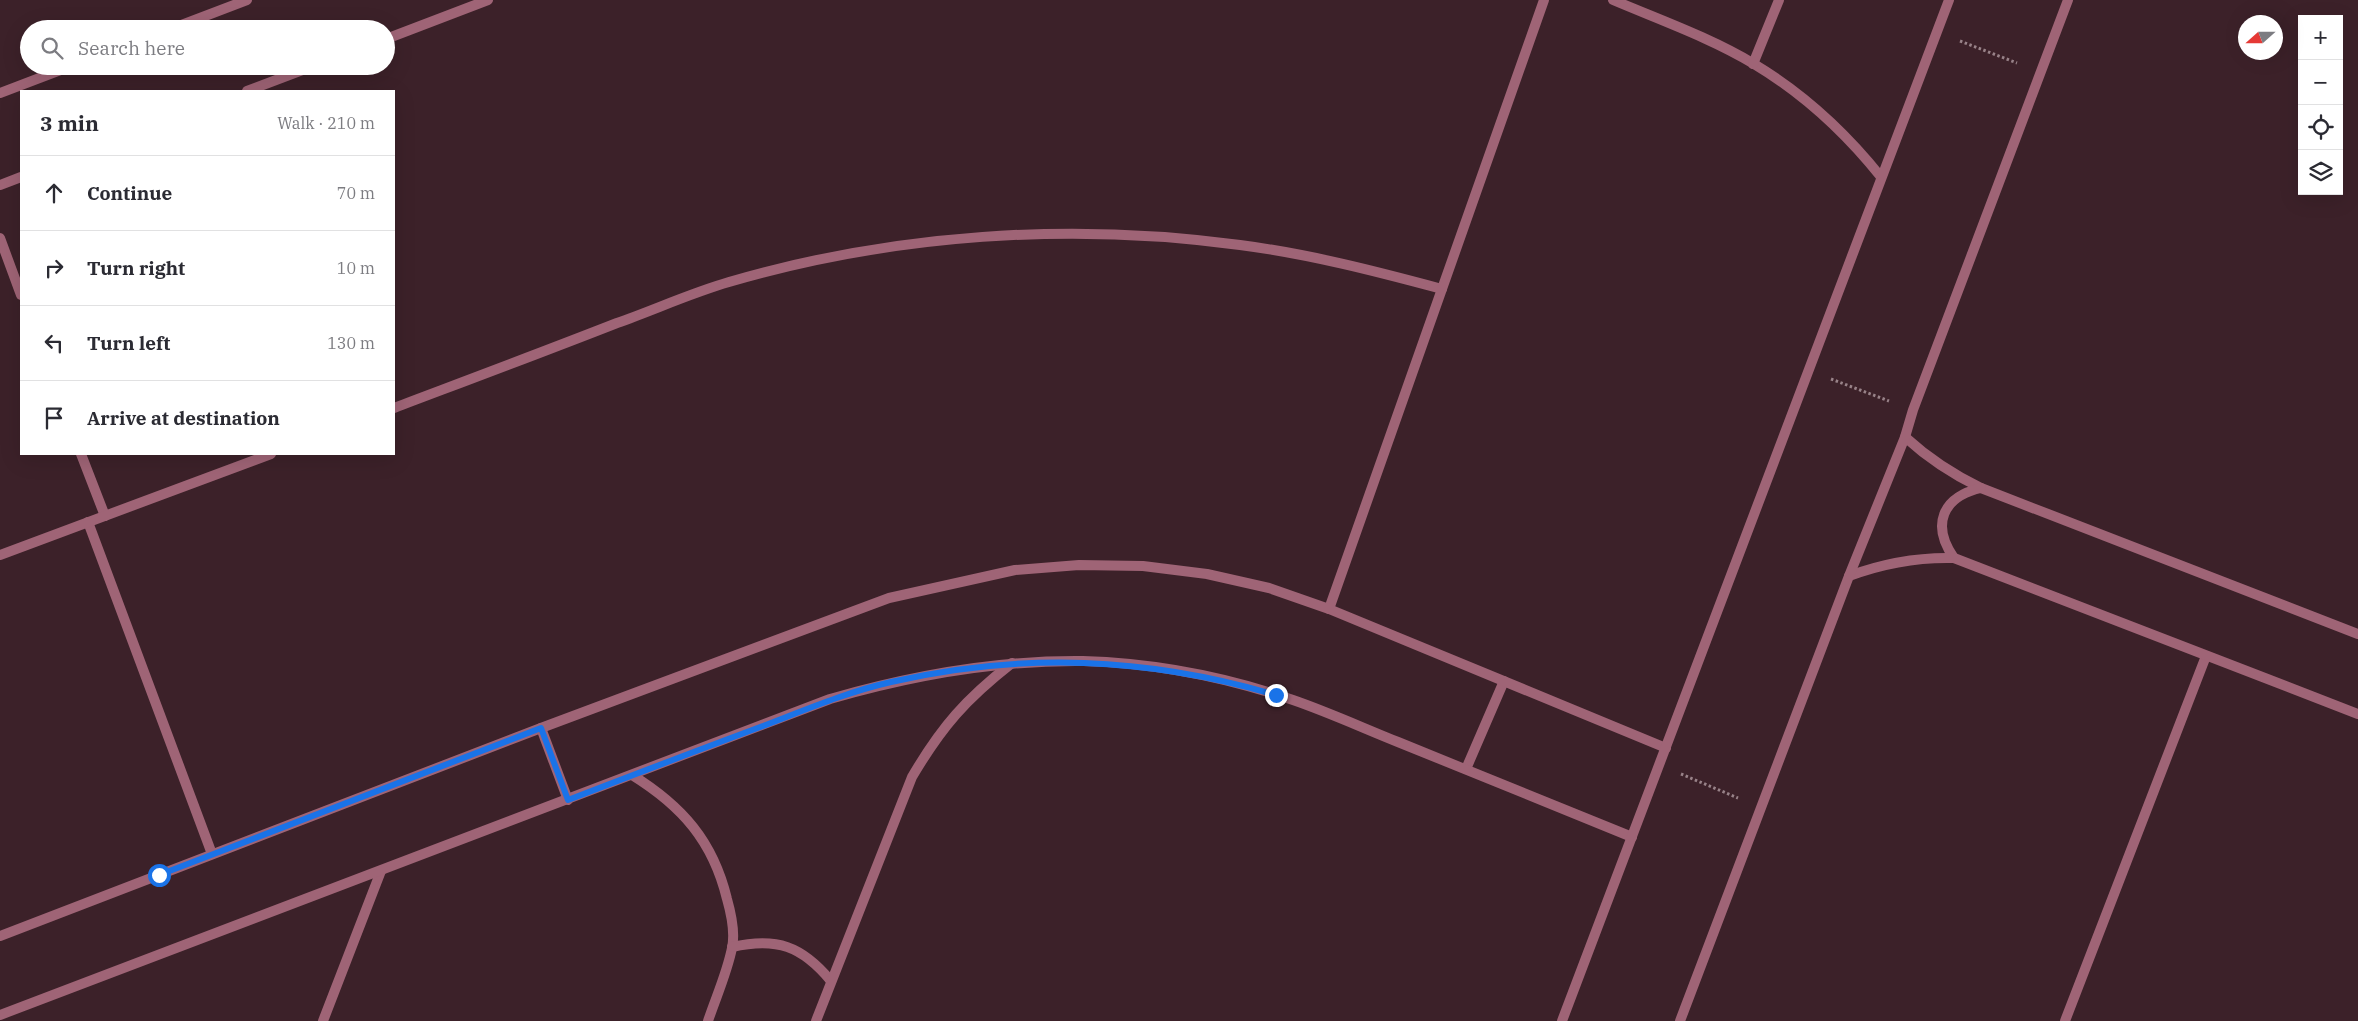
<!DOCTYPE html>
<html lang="en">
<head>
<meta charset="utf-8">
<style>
	body { margin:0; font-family:"IBM Plex Serif",serif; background:#f2f2f3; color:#2b2b33 }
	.controls { position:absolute; right:15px; top:15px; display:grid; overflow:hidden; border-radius:0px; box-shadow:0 5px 20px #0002 }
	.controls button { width:45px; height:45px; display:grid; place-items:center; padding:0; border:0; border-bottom:1px solid #e1e1e2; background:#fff; color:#2b2b33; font:25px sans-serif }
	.compass { position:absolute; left:2238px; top:15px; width:45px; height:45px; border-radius:50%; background:#fff; box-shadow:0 5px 20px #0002; rotate:249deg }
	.stop { position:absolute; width:15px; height:15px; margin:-11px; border:4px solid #1a73e8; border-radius:50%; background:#fff }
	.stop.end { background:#1a73e8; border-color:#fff; box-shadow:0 1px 5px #0008 }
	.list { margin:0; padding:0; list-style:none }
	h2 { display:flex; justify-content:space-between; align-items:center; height:65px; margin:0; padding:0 20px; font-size:21px }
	h2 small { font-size:16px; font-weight:400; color:#7c7c81 }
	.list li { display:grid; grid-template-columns:32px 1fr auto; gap:15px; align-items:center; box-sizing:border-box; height:75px; padding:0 20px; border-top:1px solid #e1e1e2 }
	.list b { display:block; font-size:19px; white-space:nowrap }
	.list em { font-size:16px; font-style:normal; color:#7c7c81 }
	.icon { flex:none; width:28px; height:28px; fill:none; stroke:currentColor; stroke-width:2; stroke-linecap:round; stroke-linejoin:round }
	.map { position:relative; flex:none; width:2358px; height:1021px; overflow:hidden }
	.search { position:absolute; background:#fff; box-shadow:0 5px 20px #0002; left:20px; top:20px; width:375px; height:55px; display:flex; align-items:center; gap:12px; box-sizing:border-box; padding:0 18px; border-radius:28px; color:#7c7c81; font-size:19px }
	.panel { position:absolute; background:#fff; box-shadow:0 5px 20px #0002; left:20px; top:90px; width:375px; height:365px; border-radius:0px }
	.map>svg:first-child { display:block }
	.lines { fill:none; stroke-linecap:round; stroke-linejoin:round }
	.path { stroke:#988288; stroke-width:3; stroke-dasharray:2.5 2.5; stroke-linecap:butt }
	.service { stroke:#9f6476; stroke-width:10 }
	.minor { stroke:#9f6476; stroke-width:10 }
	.tertiary { stroke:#9f6476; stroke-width:10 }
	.route { stroke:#1a73e8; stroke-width:6 }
</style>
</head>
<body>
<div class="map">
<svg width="2358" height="1021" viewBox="0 0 2358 1021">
	<rect width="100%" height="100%" fill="#3c2129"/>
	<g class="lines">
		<g class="path">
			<polyline points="1960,41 2017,63"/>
			<polyline points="1831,379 1889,401"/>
			<polyline points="1681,774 1738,798"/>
		</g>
		<g class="service">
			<polyline points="0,238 21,295"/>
			<path d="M394 408C468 380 543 352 617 323 654 310 691 293 729 282 893 234 1071 222 1240 245 1309 254 1375 271 1442 289"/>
			<polyline points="81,454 105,516"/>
			<polyline points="88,522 212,854"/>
			<polyline points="0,555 271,454"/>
			<polyline points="1329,609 1544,0"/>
			<polyline points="323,1021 381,871"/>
			<polyline points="2065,1021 2206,656"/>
		</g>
		<g class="minor">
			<path d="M1613 0C1660 20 1711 38 1754 64 1804 94 1845 132 1881 177"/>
			<polyline points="171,29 247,0"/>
			<polyline points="386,39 488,0"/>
			<polyline points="1753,64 1779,0"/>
			<polyline points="247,91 313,66"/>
			<polyline points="0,93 71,66"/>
			<polyline points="0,185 21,177"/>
			<path d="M1905 437C1928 458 1952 474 1981 488L2358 634"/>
			<path d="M1954 558C1931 525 1942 497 1981 488"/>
			<path d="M1849 576C1884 563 1916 557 1954 558L2358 714"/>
			<polyline points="541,728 568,800"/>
			<polyline points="1466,769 1504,681"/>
			<path d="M632 775C682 806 713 841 727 899 731 913 735 934 732 948 727 973 716 997 708 1021"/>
			<polyline points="0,936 541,728 889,598 1015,570 1079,565 1143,566 1207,574 1269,588 1329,609 1666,748"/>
			<path d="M732 947C777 937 802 946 831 981"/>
			<path d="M0 1015 830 699C913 675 996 660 1083 661 1153 663 1226 677 1293 700 1328 712 1363 728 1398 742 1476 773 1554 805 1632 837"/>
			<path d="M816 1021 912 777C942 726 966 699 1012 663"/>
		</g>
		<g class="tertiary">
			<polyline points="1562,1021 1949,0"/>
			<polyline points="1680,1021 1849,576 1905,437 1913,410 2068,0"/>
		</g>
	</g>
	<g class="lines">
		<path class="route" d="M159 875 541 728 568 800C633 775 698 750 763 726 805 710 847 692 891 682 1022 652 1147 657 1276 695"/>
	</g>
</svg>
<div class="controls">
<button>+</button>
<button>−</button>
<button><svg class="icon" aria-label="locate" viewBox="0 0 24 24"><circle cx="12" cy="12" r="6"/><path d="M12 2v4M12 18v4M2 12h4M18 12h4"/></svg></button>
<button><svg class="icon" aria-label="layers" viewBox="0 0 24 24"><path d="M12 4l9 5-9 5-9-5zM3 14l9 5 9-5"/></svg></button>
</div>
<svg class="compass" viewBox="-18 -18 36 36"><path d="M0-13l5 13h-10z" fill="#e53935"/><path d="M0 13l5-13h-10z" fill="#7c7c81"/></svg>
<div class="stop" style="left:159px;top:875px"></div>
<div class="stop end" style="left:1276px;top:695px"></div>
<div class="search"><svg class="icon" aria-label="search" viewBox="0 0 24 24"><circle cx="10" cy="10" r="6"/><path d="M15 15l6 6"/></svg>Search here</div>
<section class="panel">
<h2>3 min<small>Walk · 210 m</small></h2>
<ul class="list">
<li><svg class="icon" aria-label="ahead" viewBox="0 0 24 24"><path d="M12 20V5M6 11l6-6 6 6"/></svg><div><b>Continue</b></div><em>70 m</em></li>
<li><svg class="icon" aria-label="right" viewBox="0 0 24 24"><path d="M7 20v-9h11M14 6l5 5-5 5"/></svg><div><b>Turn right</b></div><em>10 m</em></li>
<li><svg class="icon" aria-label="left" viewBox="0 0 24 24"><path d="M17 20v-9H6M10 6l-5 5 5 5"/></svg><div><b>Turn left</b></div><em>130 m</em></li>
<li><svg class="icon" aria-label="arrive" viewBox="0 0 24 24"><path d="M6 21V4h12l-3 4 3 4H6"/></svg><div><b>Arrive at destination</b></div></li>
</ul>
</section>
</div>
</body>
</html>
